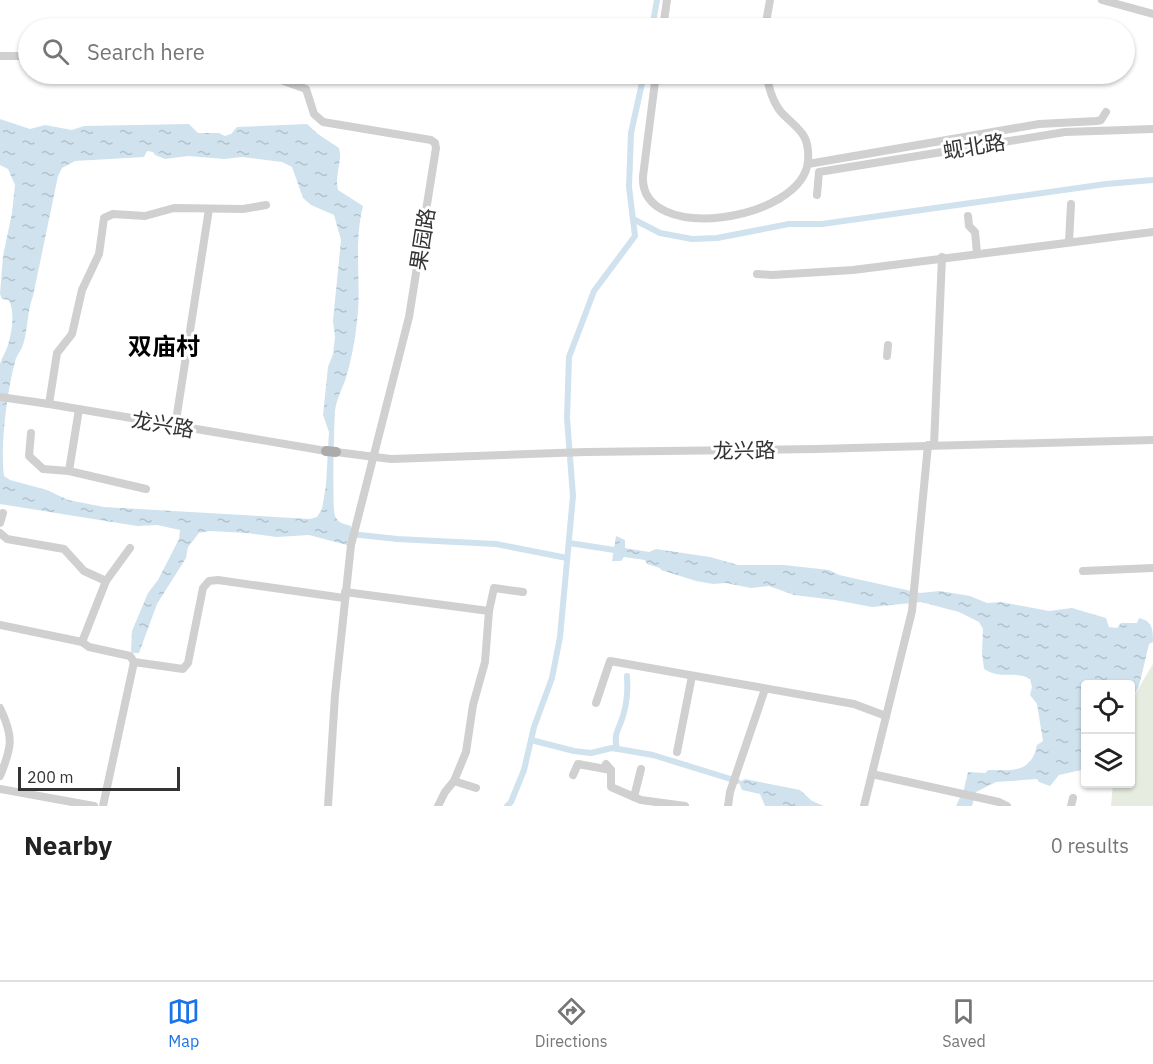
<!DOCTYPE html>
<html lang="en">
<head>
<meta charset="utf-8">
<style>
	body { margin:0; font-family:"IBM Plex Sans","Noto Sans SC",sans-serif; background:#f6f6f6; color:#222 }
	.controls { position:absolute; right:18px; bottom:18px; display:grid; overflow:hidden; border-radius:6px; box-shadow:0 2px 4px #0004 }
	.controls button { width:54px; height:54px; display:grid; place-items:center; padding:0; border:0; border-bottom:2px solid #e0e0e0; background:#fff; color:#222; font:30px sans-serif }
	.scale { position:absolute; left:18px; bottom:15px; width:162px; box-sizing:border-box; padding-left:6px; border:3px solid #333; border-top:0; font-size:16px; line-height:21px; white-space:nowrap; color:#333; -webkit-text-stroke:4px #fff; paint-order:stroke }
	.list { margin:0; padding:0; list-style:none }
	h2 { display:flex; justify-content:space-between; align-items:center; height:78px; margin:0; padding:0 24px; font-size:26px }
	h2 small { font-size:20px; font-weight:400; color:#767676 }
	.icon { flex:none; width:33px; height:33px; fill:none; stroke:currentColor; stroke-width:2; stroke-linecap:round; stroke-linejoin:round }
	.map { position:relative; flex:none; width:1153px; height:806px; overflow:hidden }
	.search { position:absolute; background:#fff; box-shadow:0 2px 4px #0004; left:18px; right:18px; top:18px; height:66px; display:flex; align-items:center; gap:15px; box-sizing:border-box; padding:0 21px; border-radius:33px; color:#767676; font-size:22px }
	.sheet { height:174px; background:#fff }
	nav { display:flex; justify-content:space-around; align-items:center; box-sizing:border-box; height:84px; border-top:2px solid #e0e0e0; background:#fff; font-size:16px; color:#767676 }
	nav a { display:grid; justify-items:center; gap:3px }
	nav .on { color:#1a73e8 }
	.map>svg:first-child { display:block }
	.green { fill:#e6ecdf }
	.water { fill:url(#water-ripples); fill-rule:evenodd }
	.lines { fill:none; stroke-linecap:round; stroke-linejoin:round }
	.canal { stroke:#cfe2ee; stroke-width:6 }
	.minor { stroke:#d0d0d0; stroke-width:8 }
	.major { stroke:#ababab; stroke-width:10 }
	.labels { text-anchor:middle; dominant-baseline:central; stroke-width:6; stroke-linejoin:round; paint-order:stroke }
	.street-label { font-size:21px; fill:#333; stroke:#fff }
	.quarter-label { font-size:24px; font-weight:bold; fill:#000; stroke:#fff }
</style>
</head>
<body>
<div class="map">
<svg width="1153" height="806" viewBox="0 0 1153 806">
	<defs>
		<pattern id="water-ripples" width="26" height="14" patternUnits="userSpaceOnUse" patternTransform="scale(1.5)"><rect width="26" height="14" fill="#cfe2ee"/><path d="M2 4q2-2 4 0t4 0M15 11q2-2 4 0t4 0" fill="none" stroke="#b2c2cd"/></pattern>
	</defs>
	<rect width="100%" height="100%" fill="#fff"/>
	<polygon class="green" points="1153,664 1153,806 1111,806 1113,784 1130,784 1131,701"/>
	<g class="water">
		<path d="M0 119 30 129 45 125 72 130 84 126 189 124 198 133H219L225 136 231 134 237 127 307 124 318 134 339 148C343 161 334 175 338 190L363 206C353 246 362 282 357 322 355 341 351 362 345 381 341 391 336 401 335 411 334 425 332 511 335 516 338 523 344 524 351 526V534L347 545 309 535 277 537 247 533 209 531 199 533 188 547 186 558 157 604 139 653H133L131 651 132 631 148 593 158 580 179 539 180 530 157 525 137 526 0 504V364C2 357 6 352 8 345 12 332 15 313 9 300L2 299 0 294 3 256 12 213 15 185 8 169 0 165ZM147 151 153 152 155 155 165 159 188 156 224 159 242 157 282 162 292 167 303 198 311 205 334 215 341 240 333 321 335 337 333 354 328 367 323 415 329 432 326 485 322 509 317 517 310 519 104 507 68 500 47 490 10 480 4 476C0 449 7 390 15 362 16 356 21 351 23 345 28 329 27 312 33 296L58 176 62 168 75 161 144 157Z"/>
		<path d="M616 536 625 540V548L649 552 656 549 710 557 738 565H784L829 570 839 575 920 593 940 591 970 596 987 603 1001 602 1049 611 1072 608 1106 618 1109 627 1117 628 1121 623H1137L1139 618C1153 621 1153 630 1153 642L1149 644 1139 686 1134 695H1131L1130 684H1086V738L1083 748 1085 752V769L1059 775 1050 786 1039 782 1037 779 996 782 976 792 972 806H956L964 789 968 772 985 773 988 770C1012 770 1031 774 1037 745L1043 741 1037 704 1030 695 1032 687 1030 679C1015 670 1001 680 984 669L982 653 983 629 979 622 959 612 921 602 872 607 835 600 794 595 769 586 751 588 726 583 713 584 696 581 661 570 660 568 647 564 645 560 624 557 621 561H612Z"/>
		<polygon points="745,779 800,790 812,801 824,806 765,806 760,794 742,790 739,782"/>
	</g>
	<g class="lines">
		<g class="canal">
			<polyline points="652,28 657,0"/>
			<polyline points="633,219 660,233 692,239 717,238 789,224 822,224 1106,184 1153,180"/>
			<polyline points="351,534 397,539 496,544 567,558"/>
			<polyline points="569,543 621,551"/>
			<polyline points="531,740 574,751 591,753 612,748 653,755 737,781"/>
			<path d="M617 749C613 733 619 730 623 716 627 703 628 689 627 676"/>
			<polyline points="507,806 511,802 524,770 534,727 552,678 560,637 573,496 567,418 569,357 594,291 635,236 629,187 631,133 644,74"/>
		</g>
		<g class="minor">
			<polyline points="1102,0 1153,14"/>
			<polyline points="663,28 667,0"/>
			<polyline points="765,28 770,0"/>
			<polyline points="0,56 28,56"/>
			<polyline points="264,74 306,89 314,114 323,122 431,140 435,143 436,148 409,317 351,545 335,695 328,806"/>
			<path d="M656 74 643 176C639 246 803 221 808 161 810 133 798 130 781 112 772 101 769 87 766 74"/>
			<polyline points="808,164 1039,124 1097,121 1101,120 1106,112"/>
			<polyline points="817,195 819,172 1065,132 1153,129"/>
			<polyline points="968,216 969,226 975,232 977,253"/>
			<polyline points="1069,242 1071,204"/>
			<polyline points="757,274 772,275 853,270 1153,232"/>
			<polyline points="887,356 888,345"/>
			<polyline points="0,397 49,404 326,451"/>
			<polyline points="49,404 57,353 72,334 82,290 99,254 104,218 113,214 145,216 174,208 243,209 266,205"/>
			<polyline points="79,409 69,471 146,489"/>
			<polyline points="175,427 209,209"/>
			<polyline points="31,433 29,456 43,469 69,471"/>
			<polyline points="934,445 942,257"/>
			<polyline points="336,452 391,459 585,452 817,449 1153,440"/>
			<polyline points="0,523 3,513"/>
			<polyline points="0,533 7,539 64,549 84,571 106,581 82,642"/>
			<polyline points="1083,571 1153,568"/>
			<polyline points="106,581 130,548"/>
			<polyline points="345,592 489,611 485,662 473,705 466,752 454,781 445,792 438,806"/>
			<polyline points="489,611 494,588 523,592"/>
			<polyline points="0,625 82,642 89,647 130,656 134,662 183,669 188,663 203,588 209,581 218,580 344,598"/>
			<polyline points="596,703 610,661 854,704 886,716"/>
			<path d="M0 708C14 737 12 747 0 776"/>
			<polyline points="677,752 692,676"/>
			<polyline points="606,764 611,770 611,787 641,800 685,806"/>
			<polyline points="872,774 999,802 1007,806"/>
			<polyline points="573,775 578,764 611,770"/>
			<polyline points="454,781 476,788"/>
			<polyline points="0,789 94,806"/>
			<polyline points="634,797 641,769"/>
			<polyline points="103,806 134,662"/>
			<polyline points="728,806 730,792 765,689"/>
			<polyline points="864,806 912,611 928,445"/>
			<polyline points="1071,806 1073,798"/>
		</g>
		<polyline class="major" points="326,451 336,452"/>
	</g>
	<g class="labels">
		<g class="street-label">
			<text transform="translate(974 146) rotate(-9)">蚬北路</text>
			<text transform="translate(422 239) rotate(-81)">果园路</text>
			<text transform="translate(163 424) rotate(10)">龙兴路</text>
			<text transform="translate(744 450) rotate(-1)">龙兴路</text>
		</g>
		<g class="quarter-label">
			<text x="164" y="346">双庙村</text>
		</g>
	</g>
</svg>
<div class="controls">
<button><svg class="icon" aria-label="locate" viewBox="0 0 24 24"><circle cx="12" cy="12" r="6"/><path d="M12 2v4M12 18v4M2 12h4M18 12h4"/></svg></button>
<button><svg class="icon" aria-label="layers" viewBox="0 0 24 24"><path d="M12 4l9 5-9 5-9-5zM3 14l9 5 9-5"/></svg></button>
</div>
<div class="scale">200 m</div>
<div class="search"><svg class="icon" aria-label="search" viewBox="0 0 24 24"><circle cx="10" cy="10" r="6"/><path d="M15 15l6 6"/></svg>Search here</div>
</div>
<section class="sheet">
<h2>Nearby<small>0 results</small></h2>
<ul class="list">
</ul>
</section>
<nav>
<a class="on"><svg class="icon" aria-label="map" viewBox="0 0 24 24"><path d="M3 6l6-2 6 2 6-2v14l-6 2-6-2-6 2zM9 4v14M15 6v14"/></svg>Map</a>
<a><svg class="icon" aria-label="directions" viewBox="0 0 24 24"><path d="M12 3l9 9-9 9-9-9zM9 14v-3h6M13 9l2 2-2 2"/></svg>Directions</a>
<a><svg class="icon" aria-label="saved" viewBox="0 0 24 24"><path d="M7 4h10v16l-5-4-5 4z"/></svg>Saved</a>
</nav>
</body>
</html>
